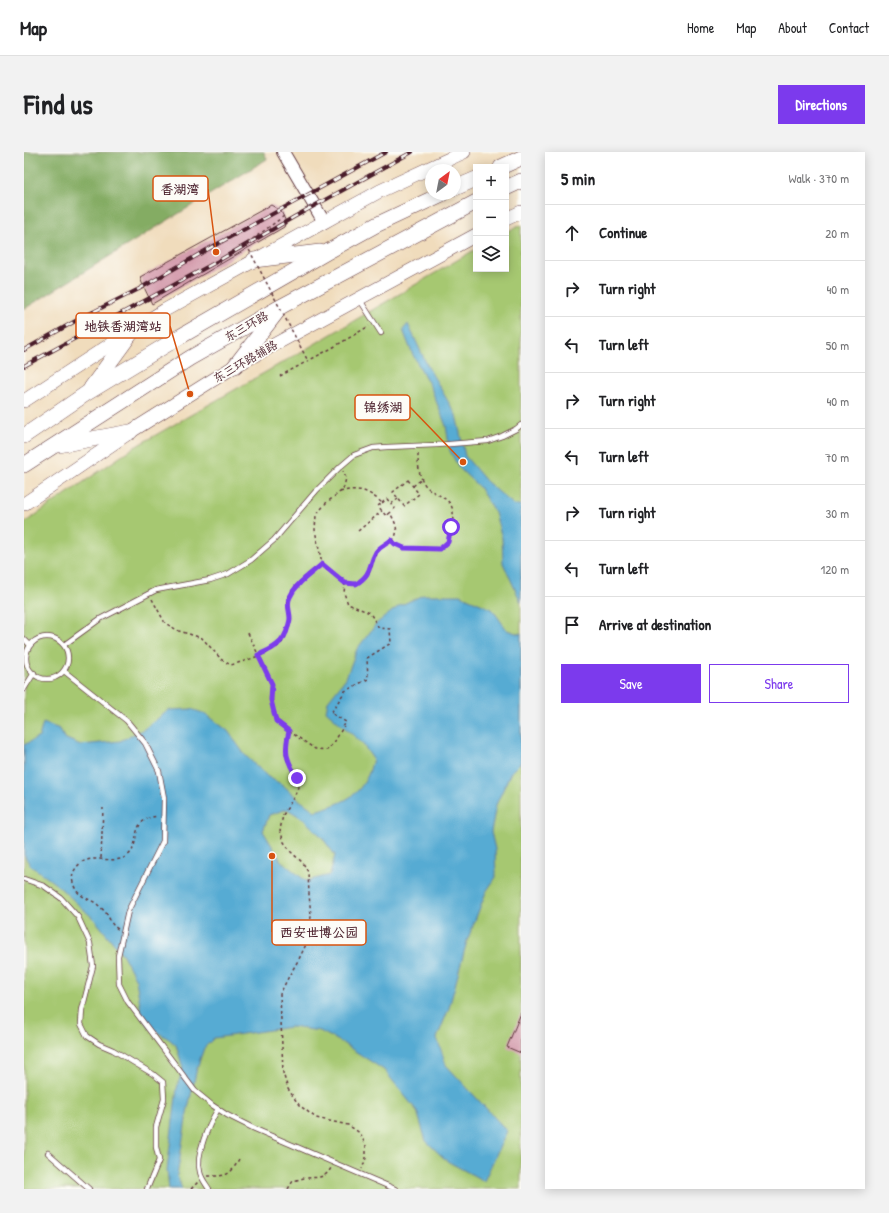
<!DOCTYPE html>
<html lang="en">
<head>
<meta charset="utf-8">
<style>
	body { margin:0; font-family:"Patrick Hand","LXGW WenKai TC",sans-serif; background:#f2f2f2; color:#202124 }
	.controls { position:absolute; right:12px; top:12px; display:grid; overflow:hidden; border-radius:0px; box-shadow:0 2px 10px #0003 }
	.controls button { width:36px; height:36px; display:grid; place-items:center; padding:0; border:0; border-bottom:1px solid #e0e0e0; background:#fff; color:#202124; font:20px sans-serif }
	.compass { position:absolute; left:401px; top:12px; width:36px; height:36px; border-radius:50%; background:#fff; box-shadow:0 2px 10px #0003; rotate:32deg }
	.stop { position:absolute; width:12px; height:12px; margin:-9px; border:3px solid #7c3aed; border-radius:50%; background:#fff }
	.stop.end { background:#7c3aed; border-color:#fff; box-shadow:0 1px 4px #0008 }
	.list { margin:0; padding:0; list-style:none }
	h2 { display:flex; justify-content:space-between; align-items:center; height:52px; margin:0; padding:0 16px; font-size:17px }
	h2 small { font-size:13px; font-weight:400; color:#757577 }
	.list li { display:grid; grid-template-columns:26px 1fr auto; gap:12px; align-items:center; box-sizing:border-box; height:56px; padding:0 16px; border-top:1px solid #e0e0e0 }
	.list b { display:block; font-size:15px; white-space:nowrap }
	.list em { font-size:13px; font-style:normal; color:#757577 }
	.actions { display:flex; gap:8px; padding:12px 16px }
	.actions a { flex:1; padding:9px 0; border:1px solid #7c3aed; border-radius:0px; text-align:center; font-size:14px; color:#7c3aed }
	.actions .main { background:#7c3aed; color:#fff }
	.icon { flex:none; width:22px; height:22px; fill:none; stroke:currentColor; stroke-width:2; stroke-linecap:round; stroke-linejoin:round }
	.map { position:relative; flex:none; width:497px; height:1037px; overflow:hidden; border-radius:0px }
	header { display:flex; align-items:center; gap:24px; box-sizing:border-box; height:56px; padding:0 20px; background:#fff; border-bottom:1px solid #e0e0e0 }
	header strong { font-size:19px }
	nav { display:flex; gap:22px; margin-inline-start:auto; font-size:14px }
	.intro { display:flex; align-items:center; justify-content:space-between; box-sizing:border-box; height:96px; padding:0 24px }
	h1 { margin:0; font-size:28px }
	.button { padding:10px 18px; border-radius:0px; background:#7c3aed; color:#fff; font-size:14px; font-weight:700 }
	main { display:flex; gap:24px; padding:0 24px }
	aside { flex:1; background:#fff; border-radius:0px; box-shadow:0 2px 10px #0003 }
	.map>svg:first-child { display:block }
	.green { fill:#a6c871; stroke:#78744e }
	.forest { fill:#84ac63; stroke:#676647 }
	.water { fill:#57abd3; stroke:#50657f; fill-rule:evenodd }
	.building { fill:#d59faf }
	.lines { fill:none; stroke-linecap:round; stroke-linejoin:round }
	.service-casing { stroke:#633b41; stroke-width:6 }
	.tertiary-casing { stroke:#633b41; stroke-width:14 }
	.secondary-casing { stroke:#633b41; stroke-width:14 }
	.trunk-casing { stroke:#633b41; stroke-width:16 }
	.path { stroke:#633b41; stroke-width:1.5; stroke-dasharray:3 3; stroke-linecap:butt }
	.service { stroke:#fff; stroke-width:4.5 }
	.tertiary { stroke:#fff; stroke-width:12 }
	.secondary { stroke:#fff; stroke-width:13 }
	.trunk { stroke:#fff; stroke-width:15 }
	.rail-casing { stroke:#4a1f2b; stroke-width:4 }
	.rail { stroke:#fdfcf7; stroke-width:2.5; stroke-dasharray:8; stroke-linecap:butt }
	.path-bridge { stroke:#633b41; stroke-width:1.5; stroke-dasharray:3 3; stroke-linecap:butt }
	.route { stroke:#7c3aed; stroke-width:5 }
	.labels { text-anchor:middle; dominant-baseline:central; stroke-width:3.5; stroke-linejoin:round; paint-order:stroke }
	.street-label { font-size:12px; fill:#4a1f2b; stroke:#fdfcf7 }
	.leader { fill:none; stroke:#d8530f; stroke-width:1.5 }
	.callout-dot { fill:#d8530f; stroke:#fdfcf7; stroke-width:1.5 }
	.callout { fill:#fdfcf7; stroke:#d8530f; stroke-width:1.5 }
	.callout-label { font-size:13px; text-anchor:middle; font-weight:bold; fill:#4a1f2b }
</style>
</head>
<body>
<header>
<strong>Map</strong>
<nav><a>Home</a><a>Map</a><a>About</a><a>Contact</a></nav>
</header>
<div class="intro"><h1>Find us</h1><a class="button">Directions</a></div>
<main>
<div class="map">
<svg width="497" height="1037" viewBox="0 0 497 1037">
	<rect width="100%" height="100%" fill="#fdfcf7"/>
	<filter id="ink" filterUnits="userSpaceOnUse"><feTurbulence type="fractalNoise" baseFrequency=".025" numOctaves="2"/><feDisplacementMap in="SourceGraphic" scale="8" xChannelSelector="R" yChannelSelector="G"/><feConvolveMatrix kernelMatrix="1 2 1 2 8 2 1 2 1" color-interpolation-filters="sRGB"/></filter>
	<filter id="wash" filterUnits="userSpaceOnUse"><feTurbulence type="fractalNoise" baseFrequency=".012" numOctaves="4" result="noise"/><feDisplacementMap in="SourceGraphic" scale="16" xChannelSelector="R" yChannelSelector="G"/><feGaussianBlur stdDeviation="0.9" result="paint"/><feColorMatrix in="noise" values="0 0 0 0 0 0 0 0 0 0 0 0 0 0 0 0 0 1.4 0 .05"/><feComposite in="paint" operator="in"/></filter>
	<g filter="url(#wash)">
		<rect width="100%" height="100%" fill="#f0dcbc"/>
		<polygon class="green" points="497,73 497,1037 0,1037 0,371 109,296 282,197 452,97 452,117 482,117 482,80"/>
		<polygon class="forest" points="0,0 240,0 243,7 0,157"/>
		<g class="water">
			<polygon points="384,172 404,215 432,263 441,304 462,329 490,353 497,353 497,450 479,411 478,386 471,361 455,335 435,316 426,299 422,274 407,236 388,201 379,178"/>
			<path d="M399 443H436L468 457 483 478 495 482 497 481V610L487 620 472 653 467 680 471 697 472 725 462 740 443 789 425 856 413 886 422 913 483 979 460 1029 423 1009 402 989 393 959 360 918 317 890 296 879 267 875 190 886 180 896 173 916 163 961 153 1024 158 1037H145L143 1018 153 936 159 916 152 893 145 887 126 876 118 865 112 828 99 803 71 768 33 733 6 713 0 703V593L15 585 19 571 36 577 40 586 57 593 96 589 120 577 145 558 167 557 182 562 204 579 221 603 244 625 259 633 274 647 291 659C313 652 332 648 343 625 346 620 347 613 349 607L338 591 302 559 304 549 322 526 333 497 353 471 375 454ZM263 657 278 666 297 684 311 703 306 723 282 729 257 709 239 679 245 663Z"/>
		</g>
		<g id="blocks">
			<g class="building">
				<polygon points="247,53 257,59 262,70 260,75 128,152 118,131 116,125"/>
				<polygon points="497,861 497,901 483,895"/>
			</g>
		</g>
	</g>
	<g filter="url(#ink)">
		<use href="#blocks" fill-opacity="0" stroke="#633b41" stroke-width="1"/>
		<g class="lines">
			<g class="service-casing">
				<g id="service">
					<polyline points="336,148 357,181"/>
					<circle cx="23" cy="506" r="21"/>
					<polyline points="0,487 6,493"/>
					<polyline points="40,493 76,467 132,438 186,428 204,422 227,408 250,388 292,339 316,315 330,303 349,296 363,295 413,293 464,289 478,284 492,277 497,273"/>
					<polyline points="40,519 103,569 121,591 135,619 140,646 139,689 104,759 94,804 95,832 104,850 171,939 188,953 203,963 231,977 371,1037"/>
					<polyline points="0,537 10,521"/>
					<polyline points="0,727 20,734 37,746 54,765 66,791 69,814 58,858 57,872 63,884 75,892 89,898 129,922 139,930 140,947 132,975 132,995 135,1008 123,1037"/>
					<polyline points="24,1001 65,1037"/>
					<path d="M185 1037C182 1032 177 1026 176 1020 171 1002 185 972 194 957"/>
				</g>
			</g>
			<g class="tertiary-casing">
				<polyline id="tertiary" points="259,0 300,70"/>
			</g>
			<g class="secondary-casing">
				<g id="secondary">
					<polyline points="482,67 497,60"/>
					<polyline points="0,249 110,177 141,158 356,39 440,0"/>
					<polyline points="0,352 106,280 211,214 452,83"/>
				</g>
			</g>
			<g class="trunk-casing">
				<g id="trunk">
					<polyline points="477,15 497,6"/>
					<polyline points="431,36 452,27"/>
					<polyline points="482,36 497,29"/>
					<polyline points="230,108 296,100"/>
					<polyline points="211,214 253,160"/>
					<polyline points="67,236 110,177"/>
					<polyline points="0,284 63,241 152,187 303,100 352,73 418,42"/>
					<polyline points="35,293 106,280"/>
					<polyline points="0,313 166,206 258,154 452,50"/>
				</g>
			</g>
			<g class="path">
				<polyline points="256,224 308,196 345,174"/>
				<polygon points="384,328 395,342 380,354 369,340"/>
				<polyline points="389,334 398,327"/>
				<path d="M316 340C334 335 344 338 358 351L354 354 362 364 366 361C370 368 375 376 371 385 368 391 361 392 356 396 351 400 350 407 348 413 345 421 340 427 332 432L321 431"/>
				<polyline points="358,351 363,347 371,356 366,361"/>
				<polyline points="367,352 374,347"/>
				<polyline points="334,379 358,359"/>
				<path d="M367 388 371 392 381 396 416 397 424 390C425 383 430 367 429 360 428 345 409 343 401 333 394 323 394 311 394 300"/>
				<path d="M128 447 141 471 155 479 178 486 198 508 207 513C221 509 248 501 258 490 262 484 266 474 266 467 266 460 262 454 265 446 270 431 287 422 297 413"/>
				<polyline points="224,481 248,532 247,548 253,569 265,579 262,593 262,605 273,625 274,635 271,643 259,663 256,678 260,690 267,700 279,711 284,720 285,742 287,764 285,786 275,807 265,824 256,842 259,921 264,937 275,953 292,966 324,973 336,981 342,994 342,1006 338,1017"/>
				<polyline points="265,579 291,597 303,598 311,589 322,570 307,561 321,539 344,527 343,506 367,491 366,477 355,476 346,461 324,452 320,441 321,431 298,412 291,378 292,363 302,351 316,340 320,335 322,326 319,319"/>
				<polyline points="77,706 79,656"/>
				<path d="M94 777C86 772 87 768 82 761 80 758 76 755 73 752 68 748 62 747 57 743 50 738 46 727 50 719 63 696 87 715 103 704 119 693 102 668 134 664"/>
				<path d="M184 1024C203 1024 206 1024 215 1007"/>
				<polyline points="167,1037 174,1030"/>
				<path d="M264 1037 269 1029C274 1028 278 1026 282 1026 293 1025 301 1027 307 1016"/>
			</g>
			<use href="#service" class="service"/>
			<use href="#tertiary" class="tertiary"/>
			<use href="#secondary" class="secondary"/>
			<use href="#trunk" class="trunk"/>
			<g class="rail-casing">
				<g id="rail">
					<polyline points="0,198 55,167 115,137 186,96 362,0"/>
					<polyline points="0,214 194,109 270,65 388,0"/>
				</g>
			</g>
			<use href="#rail" class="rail"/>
			<polyline class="path-bridge" points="260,64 222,92 284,209"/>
		</g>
	</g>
	<g class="lines" filter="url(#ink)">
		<path class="route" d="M273 626C262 606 260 601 265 579L252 569 247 548 248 532 234 503C249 497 260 491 264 475 265 472 266 469 266 466 266 459 262 452 266 445 272 431 287 422 298 412L321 431 332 432C349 421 344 414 352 400 356 394 362 393 367 388L371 392 380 396 416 397 424 390 427 375"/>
	</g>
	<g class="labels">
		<g class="street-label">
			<text transform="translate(222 174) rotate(-30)">东三环路</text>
			<text transform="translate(221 209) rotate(-30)">东三环路辅路</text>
		</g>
	</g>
	<path class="leader" d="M192 100L184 37M166 242L146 174M439 310L386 255M248 704L248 780"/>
	<g class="callout-dot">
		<circle cx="192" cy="100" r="4"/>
		<circle cx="166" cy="242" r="4"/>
		<circle cx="439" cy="310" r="4"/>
		<circle cx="248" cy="704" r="4"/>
	</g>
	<g class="callout">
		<rect x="129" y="24" width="55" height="25" rx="4"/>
		<rect x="52" y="161" width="94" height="25" rx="4"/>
		<rect x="331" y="243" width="55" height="25" rx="4"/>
		<rect x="248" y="768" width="94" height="25" rx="4"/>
	</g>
	<g class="callout-label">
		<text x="156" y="42">香湖湾</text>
		<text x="99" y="179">地铁香湖湾站</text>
		<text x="359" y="260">锦绣湖</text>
		<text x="295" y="785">西安世博公园</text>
	</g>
</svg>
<div class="controls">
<button>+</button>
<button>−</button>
<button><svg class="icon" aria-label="layers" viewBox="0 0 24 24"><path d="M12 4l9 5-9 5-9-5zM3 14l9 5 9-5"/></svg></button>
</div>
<svg class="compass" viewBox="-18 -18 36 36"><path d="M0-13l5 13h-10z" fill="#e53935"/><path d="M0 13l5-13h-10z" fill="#757577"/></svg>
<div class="stop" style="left:427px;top:375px"></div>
<div class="stop end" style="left:273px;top:626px"></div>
</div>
<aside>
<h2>5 min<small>Walk · 370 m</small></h2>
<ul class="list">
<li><svg class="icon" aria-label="ahead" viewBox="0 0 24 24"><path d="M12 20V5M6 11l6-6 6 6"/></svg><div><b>Continue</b></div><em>20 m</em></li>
<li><svg class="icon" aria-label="right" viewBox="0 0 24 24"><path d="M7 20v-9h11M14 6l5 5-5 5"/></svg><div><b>Turn right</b></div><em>40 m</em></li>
<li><svg class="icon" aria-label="left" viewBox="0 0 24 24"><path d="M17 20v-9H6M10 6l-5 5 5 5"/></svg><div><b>Turn left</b></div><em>50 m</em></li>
<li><svg class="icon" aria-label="right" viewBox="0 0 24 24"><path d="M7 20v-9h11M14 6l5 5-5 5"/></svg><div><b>Turn right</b></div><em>40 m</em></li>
<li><svg class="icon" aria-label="left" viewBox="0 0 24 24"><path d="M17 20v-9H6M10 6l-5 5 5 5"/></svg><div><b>Turn left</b></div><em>70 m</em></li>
<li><svg class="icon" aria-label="right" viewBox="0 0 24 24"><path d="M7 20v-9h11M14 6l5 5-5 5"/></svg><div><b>Turn right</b></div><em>30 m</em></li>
<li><svg class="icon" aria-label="left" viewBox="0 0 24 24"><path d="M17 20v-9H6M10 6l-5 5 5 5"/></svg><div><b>Turn left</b></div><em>120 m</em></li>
<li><svg class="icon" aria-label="arrive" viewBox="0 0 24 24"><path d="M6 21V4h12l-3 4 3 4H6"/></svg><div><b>Arrive at destination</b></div></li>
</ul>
<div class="actions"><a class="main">Save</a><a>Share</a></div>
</aside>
</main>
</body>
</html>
